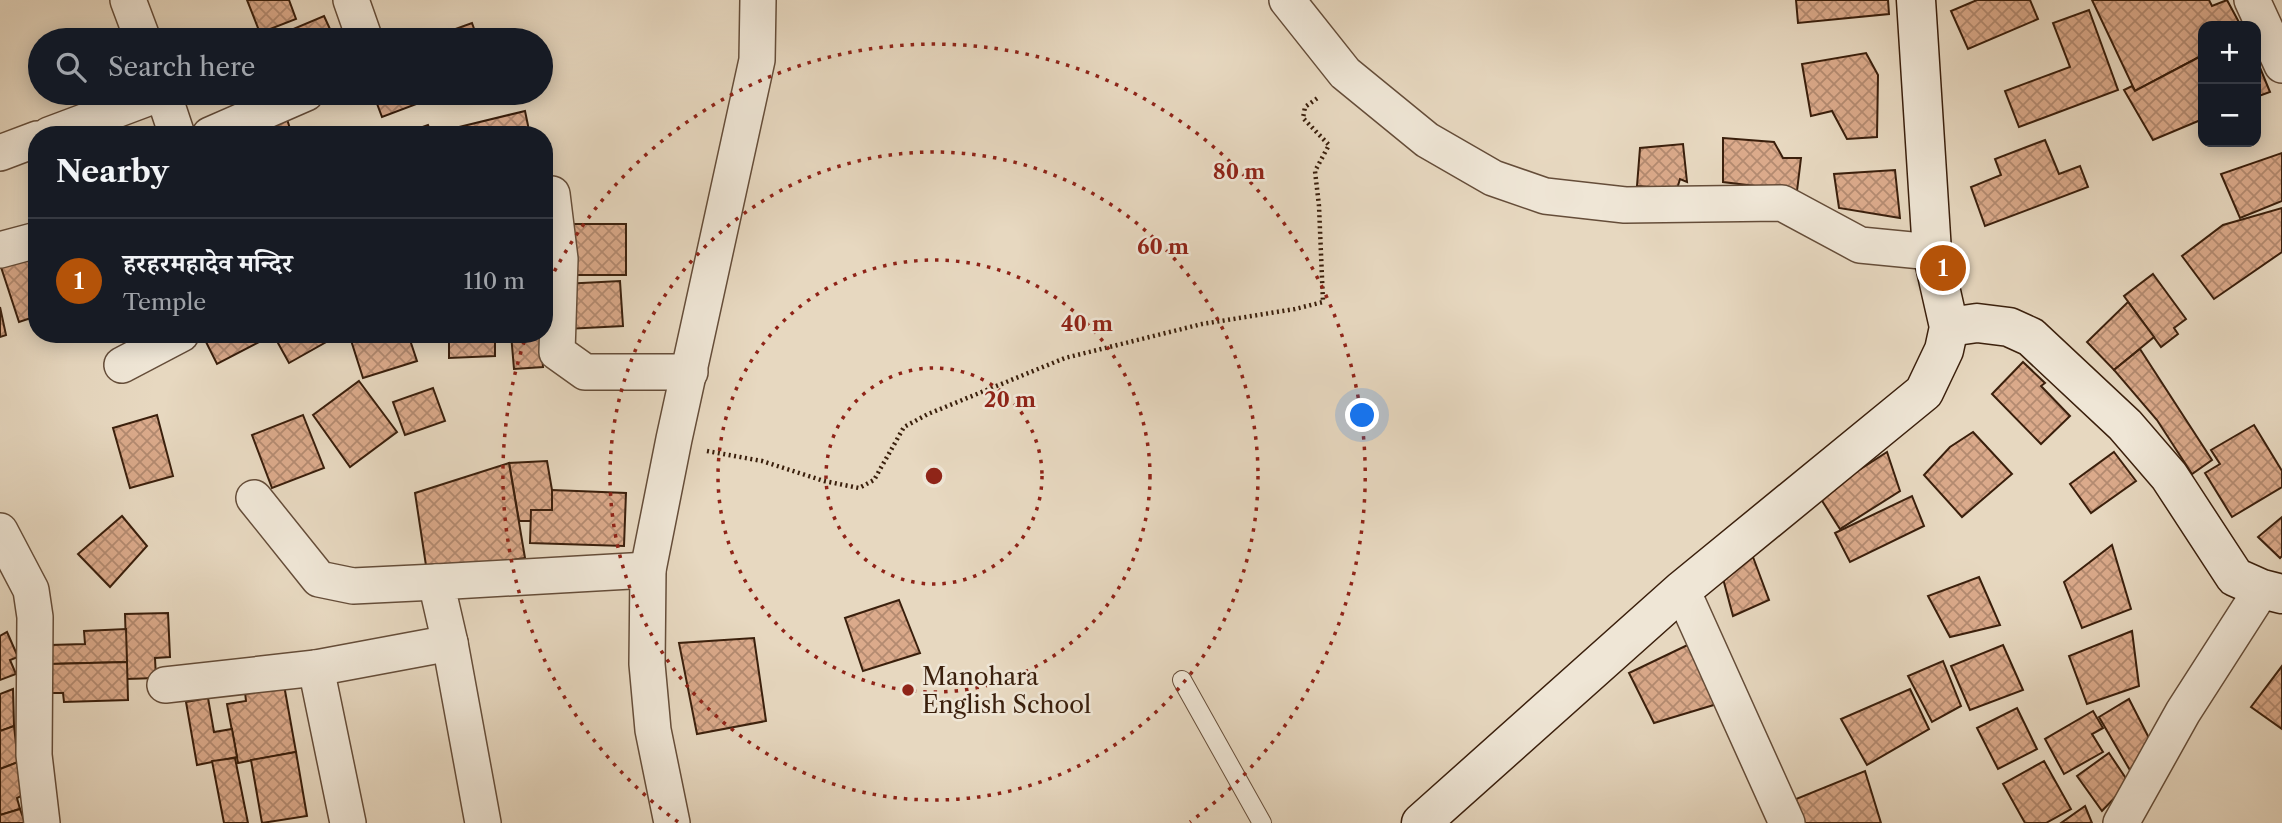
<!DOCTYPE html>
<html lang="en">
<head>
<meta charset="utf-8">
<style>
	body { margin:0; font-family:"Libre Caslon Text","Noto Serif Devanagari",serif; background:#20242c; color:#f1f3f6 }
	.controls { position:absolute; right:21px; top:21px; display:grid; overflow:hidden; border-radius:14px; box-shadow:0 4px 18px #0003 }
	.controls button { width:63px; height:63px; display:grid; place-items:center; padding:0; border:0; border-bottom:2px solid #363941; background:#171b24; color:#f1f3f6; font:35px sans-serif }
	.you { position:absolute; left:1363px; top:416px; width:24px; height:24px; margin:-18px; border:5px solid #fff; border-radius:50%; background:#1a73e8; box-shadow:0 0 0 10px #1a73e833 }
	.badge { display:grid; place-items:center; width:46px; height:46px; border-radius:50%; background:#b45309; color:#fff; font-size:23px; font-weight:700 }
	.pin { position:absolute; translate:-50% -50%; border:4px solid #fff; box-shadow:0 2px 7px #0006 }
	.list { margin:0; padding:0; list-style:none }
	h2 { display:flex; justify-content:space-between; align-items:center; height:91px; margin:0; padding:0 28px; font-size:30px }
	h2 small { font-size:23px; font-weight:400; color:#9ea1a6 }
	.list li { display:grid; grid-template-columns:46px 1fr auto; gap:21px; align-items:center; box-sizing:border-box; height:126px; padding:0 28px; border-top:2px solid #363941 }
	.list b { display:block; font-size:26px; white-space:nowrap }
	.list p { margin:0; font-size:23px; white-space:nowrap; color:#9ea1a6 }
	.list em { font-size:23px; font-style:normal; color:#9ea1a6 }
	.icon { flex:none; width:38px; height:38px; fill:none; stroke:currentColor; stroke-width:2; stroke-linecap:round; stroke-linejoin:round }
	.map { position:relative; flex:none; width:2282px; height:823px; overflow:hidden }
	.search { position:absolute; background:#171b24; box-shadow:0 4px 18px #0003; left:28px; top:28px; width:525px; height:77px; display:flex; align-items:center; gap:18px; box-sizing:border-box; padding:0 24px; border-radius:38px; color:#9ea1a6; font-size:26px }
	.panel { position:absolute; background:#171b24; box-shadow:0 4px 18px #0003; left:28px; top:126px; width:525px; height:217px; border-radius:28px }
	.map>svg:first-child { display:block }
	.building { fill:url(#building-cross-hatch); stroke:#3a1f0c; stroke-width:2 }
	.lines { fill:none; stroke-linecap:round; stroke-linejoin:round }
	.lane-casing { stroke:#654d39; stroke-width:20 }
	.street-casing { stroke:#654d39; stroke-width:38 }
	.secondary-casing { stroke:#3a1f0c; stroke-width:41 }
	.path { stroke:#3a1f0c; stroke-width:4.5; stroke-dasharray:2 3.5; stroke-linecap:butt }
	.lane { stroke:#efe6d6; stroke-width:18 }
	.street { stroke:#efe6d6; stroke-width:35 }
	.secondary { stroke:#efe6d6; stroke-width:38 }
	.ring { fill:none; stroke:#8f2418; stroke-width:3.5; stroke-dasharray:3.5 7 }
	.poi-dot { fill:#8f2418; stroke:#efe6d6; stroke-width:2.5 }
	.labels { text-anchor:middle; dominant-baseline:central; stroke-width:5; stroke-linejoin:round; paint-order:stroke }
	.poi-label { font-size:24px; fill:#3a1f0c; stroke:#efe6d6; text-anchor:start }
	.centre { fill:#8f2418; stroke:#efe6d6; stroke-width:3.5 }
	.ring-label { font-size:21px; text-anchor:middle; font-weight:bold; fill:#8f2418; stroke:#efe6d6; stroke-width:5; stroke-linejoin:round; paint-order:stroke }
</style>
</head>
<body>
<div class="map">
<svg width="2282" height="823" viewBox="0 0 2282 823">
	<defs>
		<pattern id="building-cross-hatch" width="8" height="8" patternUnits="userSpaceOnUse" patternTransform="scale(1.75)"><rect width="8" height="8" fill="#dbaa8b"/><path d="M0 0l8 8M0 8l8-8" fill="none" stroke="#b38a70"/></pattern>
	</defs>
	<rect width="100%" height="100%" fill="#e7d8c0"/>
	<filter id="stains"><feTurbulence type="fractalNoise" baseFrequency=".00286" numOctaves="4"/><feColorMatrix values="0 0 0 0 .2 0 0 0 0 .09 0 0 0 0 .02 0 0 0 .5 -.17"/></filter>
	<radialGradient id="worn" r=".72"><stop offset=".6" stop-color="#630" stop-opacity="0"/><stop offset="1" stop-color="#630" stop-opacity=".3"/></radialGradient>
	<g class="building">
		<polygon points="247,0 289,0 296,19 260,33"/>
		<polygon points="1796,0 1888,0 1889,14 1798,23"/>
		<polygon points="1977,0 2030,0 2038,19 1968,49 1951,11"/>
		<polygon points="2092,0 2209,0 2212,6 2227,0 2241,26 2203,26 2203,55 2135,91"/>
		<polygon points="2089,10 2118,90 2019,127 2005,91 2070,67 2053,23"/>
		<polygon points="324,16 335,40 281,40 279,35"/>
		<polygon points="472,23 478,40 425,40"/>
		<polygon points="240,30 245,40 220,40"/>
		<polygon points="413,33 416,40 393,40"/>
		<polygon points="1866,53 1878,75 1877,137 1847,139 1832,111 1811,116 1802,64"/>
		<polygon points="2203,55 2203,119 2153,140 2124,90 2132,86 2135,91"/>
		<polygon points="2256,58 2270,92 2256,97"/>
		<polygon points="373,93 433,93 435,97 382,117"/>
		<polygon points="525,111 530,135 461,135 459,127"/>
		<polygon points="286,116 292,135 229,135"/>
		<polygon points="428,125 432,135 400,135"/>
		<polygon points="363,129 366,135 349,135"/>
		<polygon points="1723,138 1774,142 1783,158 1801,158 1797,191 1723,182"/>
		<polygon points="2045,140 2059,174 2080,166 2088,187 1985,226 1971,187 2001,175 1995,159"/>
		<polygon points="1683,144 1687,182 1680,179 1677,189 1637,186 1640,148"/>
		<polygon points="2282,153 2282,201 2240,218 2221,174"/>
		<polygon points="1895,170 1900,218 1839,208 1834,174"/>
		<polygon points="2282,208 2282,252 2214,299 2182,256 2223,225"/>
		<rect x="572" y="224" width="54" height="51"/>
		<polygon points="37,249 37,316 19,322 0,264"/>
		<polygon points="2153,274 2186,319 2174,328 2178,334 2161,347 2124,296"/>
		<polygon points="620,281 623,326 566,329 563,284"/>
		<polygon points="2128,302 2154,337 2114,370 2087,342"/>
		<polygon points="0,307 6,335 0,337"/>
		<polygon points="211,334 257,334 261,341 217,364 204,338"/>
		<polygon points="273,334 334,334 335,337 289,363"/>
		<polygon points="349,334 408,334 417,361 363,378"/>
		<polygon points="449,334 495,334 495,356 449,358"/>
		<polygon points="511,334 540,334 543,367 514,369"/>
		<polygon points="2140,349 2212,460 2192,474 2157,420 2114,370"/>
		<polygon points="2023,362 2045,383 2041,386 2070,416 2041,444 1992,394"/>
		<polygon points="359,381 397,432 350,467 313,415"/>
		<polygon points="433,388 445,421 405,435 393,402"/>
		<polygon points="157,415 173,476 130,488 113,428"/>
		<polygon points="303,415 324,468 272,488 252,435"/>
		<polygon points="2254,425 2282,471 2282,487 2232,517 2205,473 2220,464 2211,450"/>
		<polygon points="1973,432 2012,474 1962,517 1924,475 1950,447"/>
		<polygon points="1887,452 1900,491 1840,529 1819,496"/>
		<polygon points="2114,452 2136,481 2091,513 2070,484"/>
		<polygon points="547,461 552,490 552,510 531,510 531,521 519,521 509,463"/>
		<polygon points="509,463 525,558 427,572 415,493"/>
		<polygon points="552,490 626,493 624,546 530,543 531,510 552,510"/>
		<polygon points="1912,496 1924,526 1850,562 1835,533"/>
		<polygon points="122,516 147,546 110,587 78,554"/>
		<polygon points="2282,517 2282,556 2280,558 2258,537"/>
		<polygon points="2112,545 2131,609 2082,628 2064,582"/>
		<polygon points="1753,557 1769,600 1733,616 1721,571"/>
		<polygon points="1979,577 2000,625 1950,637 1928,596"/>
		<polygon points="899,600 920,653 863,671 845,618"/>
		<polygon points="168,613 170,657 155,658 156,678 127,679 125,614"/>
		<polygon points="126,629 127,662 50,664 50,645 85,644 84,631"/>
		<polygon points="2132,631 2139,686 2087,704 2069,656"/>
		<polygon points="7,632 18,657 10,660 16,674 0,680 0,636"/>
		<polygon points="754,638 766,721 697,734 679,643"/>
		<polygon points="1696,641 1717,704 1654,723 1629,673"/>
		<polygon points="2003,645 2023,690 1970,710 1951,666"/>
		<polygon points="1943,661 1961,706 1932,722 1908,676"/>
		<polygon points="127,662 128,700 64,702 63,693 51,693 50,664"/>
		<polygon points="2282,666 2282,729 2251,707"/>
		<polygon points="284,685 296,752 238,763 227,704 246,701 245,692"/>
		<polygon points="13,689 14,726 0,731 0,694"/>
		<polygon points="1910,689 1929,729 1867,765 1841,719"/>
		<polygon points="208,698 214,732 232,729 237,757 197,765 186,702"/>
		<polygon points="2129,699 2150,740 2131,772 2099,717"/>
		<polygon points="2017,708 2037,749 1998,769 1977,728"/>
		<polygon points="2093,711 2103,728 2092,734 2103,752 2064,774 2045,739"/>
		<polygon points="14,726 18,762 0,769 0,731"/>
		<polygon points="296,752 307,816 262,823 251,760"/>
		<polygon points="2109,753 2129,783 2102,811 2077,776"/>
		<polygon points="235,758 248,823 224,823 212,761"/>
		<polygon points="2044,761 2071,809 2046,823 2025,823 2003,784"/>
		<polygon points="18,762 29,792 17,798 20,809 0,815 0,769"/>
		<polygon points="1865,771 1881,823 1805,823 1796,799"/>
		<polygon points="2085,806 2092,823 2061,823"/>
		<polygon points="20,809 25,823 0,823 0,815"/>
	</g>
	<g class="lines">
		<g class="lane-casing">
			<polyline id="lane" points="1182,680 1262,823"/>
		</g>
		<g class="street-casing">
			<g id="street">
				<polyline points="128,0 143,40"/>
				<polyline points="351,0 364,37 362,40"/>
				<polyline points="1287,0 1345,73 1427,140 1493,178 1545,196 1625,205 1782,203 1860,245 1932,252"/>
				<polyline points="2252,0 2282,65"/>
				<polyline points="163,93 177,135"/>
				<polyline points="49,135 161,93"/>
				<polyline points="210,135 306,93"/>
				<polyline points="0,153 37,139"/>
				<polyline points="552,194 560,259 557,352 585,372 690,372"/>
				<polyline points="0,250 37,240"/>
				<polyline points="122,365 181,334"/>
				<polyline points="254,498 319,579 353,586 436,582"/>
				<polyline points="0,531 31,590 35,617 34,755 42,823"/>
				<polyline points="1682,590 1787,823"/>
				<polyline points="450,643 436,582 648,570"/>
				<polyline points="316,668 348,823"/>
				<polyline points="165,685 316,668 450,643 483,823"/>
				<polyline points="672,823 653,730 647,664 648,570 674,439 757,60 758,0"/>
				<polyline points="2121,823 2183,712 2262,589"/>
			</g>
		</g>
		<g class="secondary-casing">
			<g id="secondary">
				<polyline points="1949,327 1977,323 2009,327 2031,337 2125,425 2169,476 2235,577 2262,589 2282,594"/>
				<polyline points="1421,823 1682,590 1924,392 1944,350 1949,327 1932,252 1916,0"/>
			</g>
		</g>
		<polyline class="path" points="707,451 762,461 824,481 859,488 874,480 904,427 928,414 1065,358 1202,324 1295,309 1323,302 1319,206 1315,171 1329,145 1303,118 1305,107 1319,97"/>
		<use href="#lane" class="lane"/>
		<use href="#street" class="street"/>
		<use href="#secondary" class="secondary"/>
	</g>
	<g class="ring">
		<circle cx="934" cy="476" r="108"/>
		<circle cx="934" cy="476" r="216"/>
		<circle cx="934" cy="476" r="324"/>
		<path d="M678 822A431 431 0 0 1 526 336M545 290A431 431 0 1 1 1190 822"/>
	</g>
	<circle class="poi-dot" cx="908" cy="690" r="7"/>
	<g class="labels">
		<g class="poi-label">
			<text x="922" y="676">Manohara<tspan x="922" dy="28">English School</tspan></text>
		</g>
	</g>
	<circle cx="934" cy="476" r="10" class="centre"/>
	<g class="ring-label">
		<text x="1239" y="179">80 m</text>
		<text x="1163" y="254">60 m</text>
		<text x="1087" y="331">40 m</text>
		<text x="1010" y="407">20 m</text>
	</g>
	<rect width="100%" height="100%" filter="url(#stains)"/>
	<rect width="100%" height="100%" fill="url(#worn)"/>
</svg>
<div class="controls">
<button>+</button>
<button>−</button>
</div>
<div class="you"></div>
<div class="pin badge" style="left:1943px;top:268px">1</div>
<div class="search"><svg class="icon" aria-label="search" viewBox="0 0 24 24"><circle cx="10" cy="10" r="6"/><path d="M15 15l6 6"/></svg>Search here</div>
<section class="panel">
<h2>Nearby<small></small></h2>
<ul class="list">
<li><span class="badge">1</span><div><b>हरहरमहादेव मन्दिर</b><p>Temple</p></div><em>110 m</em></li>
</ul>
</section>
</div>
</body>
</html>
